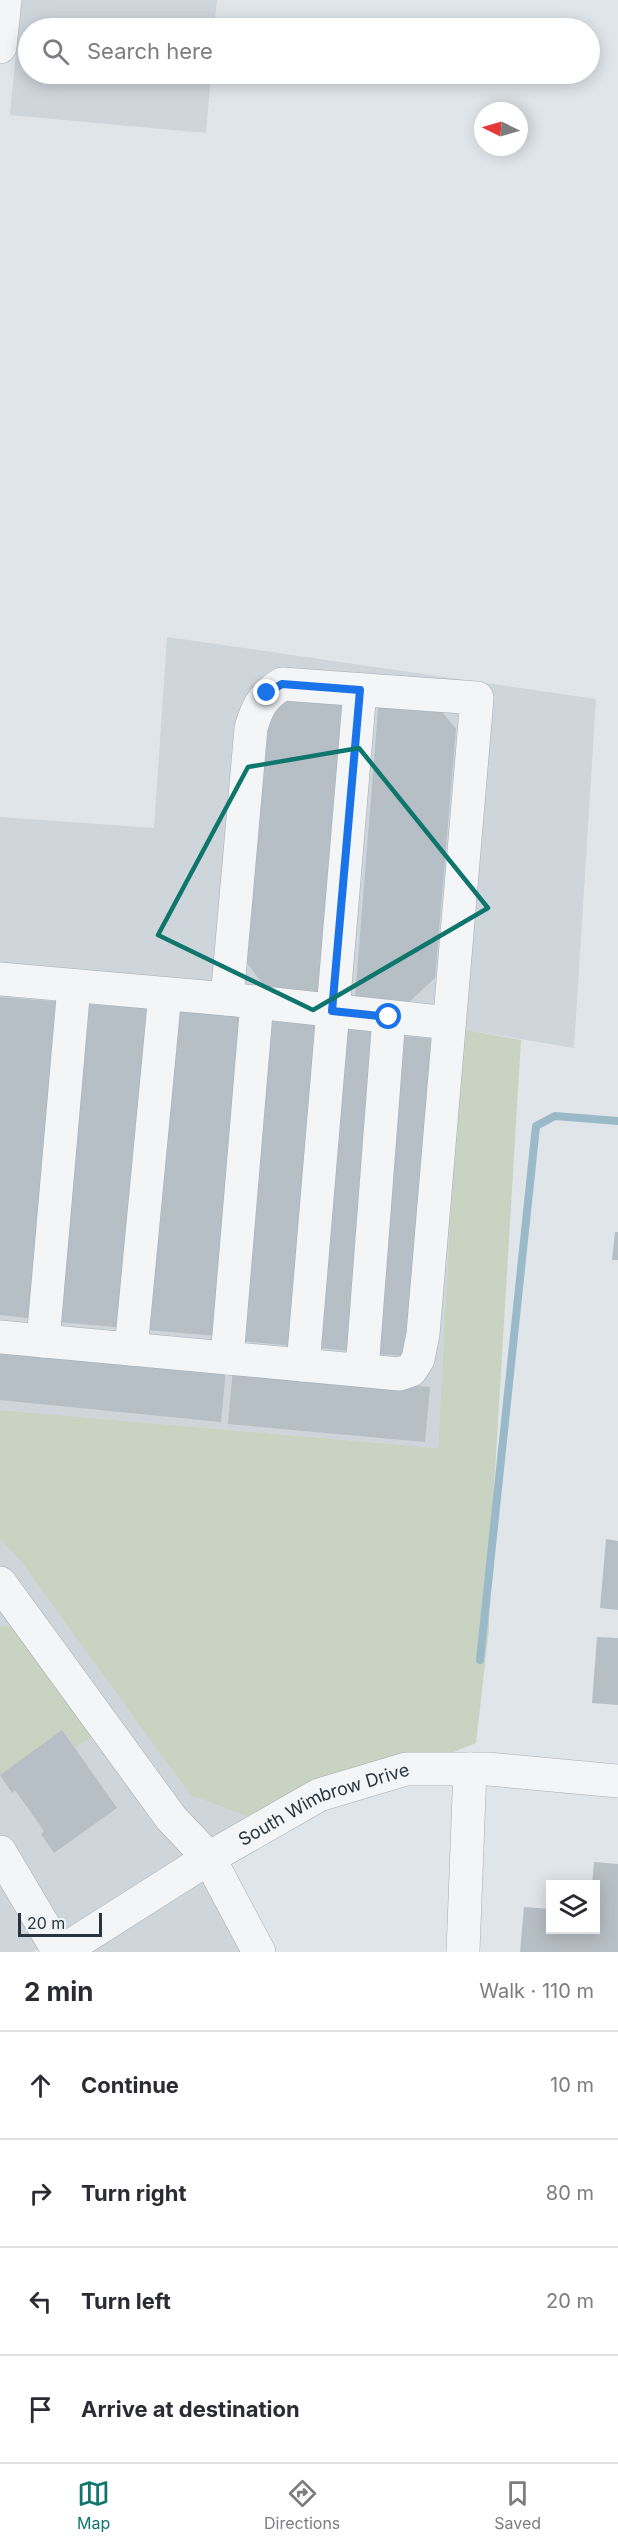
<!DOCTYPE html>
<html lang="en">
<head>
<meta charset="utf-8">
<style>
	body { margin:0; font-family:Inter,sans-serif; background:#f7f7f7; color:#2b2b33 }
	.controls { position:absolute; right:18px; bottom:18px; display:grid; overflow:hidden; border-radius:0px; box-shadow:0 3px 15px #0003 }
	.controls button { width:54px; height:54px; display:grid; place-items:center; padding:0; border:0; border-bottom:2px solid #e1e1e2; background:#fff; color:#2b2b33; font:30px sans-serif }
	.compass { position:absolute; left:474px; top:102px; width:54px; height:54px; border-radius:50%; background:#fff; box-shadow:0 3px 15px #0003; rotate:275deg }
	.scale { position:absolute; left:18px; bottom:15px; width:84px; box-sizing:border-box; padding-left:6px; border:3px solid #283541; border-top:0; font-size:16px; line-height:21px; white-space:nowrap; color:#283541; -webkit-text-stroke:4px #f0f4f7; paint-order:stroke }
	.stop { position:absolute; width:18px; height:18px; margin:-14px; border:4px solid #1a73e8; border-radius:50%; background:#fff }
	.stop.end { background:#1a73e8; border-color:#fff; box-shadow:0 2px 6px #0008 }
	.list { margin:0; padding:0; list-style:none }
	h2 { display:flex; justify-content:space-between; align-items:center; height:78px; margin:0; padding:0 24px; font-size:26px }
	h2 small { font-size:20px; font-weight:400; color:#7c7c81 }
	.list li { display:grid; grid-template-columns:39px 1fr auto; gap:18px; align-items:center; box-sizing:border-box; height:108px; padding:0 24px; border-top:2px solid #e1e1e2 }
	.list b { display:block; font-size:22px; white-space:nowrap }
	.list em { font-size:20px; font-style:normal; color:#7c7c81 }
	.icon { flex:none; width:33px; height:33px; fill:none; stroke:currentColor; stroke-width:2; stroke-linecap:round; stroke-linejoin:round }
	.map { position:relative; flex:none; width:618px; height:1952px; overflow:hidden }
	.search { position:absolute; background:#fff; box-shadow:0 3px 15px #0003; left:18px; right:18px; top:18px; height:66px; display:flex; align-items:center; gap:15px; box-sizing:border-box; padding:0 21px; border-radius:33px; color:#7c7c81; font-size:22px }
	.sheet { height:510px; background:#fff }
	nav { display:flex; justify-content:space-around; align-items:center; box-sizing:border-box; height:84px; border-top:2px solid #e1e1e2; background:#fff; font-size:16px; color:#7c7c81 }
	nav a { display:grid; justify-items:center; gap:3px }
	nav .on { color:#0f766e }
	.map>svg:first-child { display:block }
	.built { fill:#ced5db }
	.green { fill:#c9d3c1 }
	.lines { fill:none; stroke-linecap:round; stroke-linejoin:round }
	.stream { stroke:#9abaca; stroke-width:8 }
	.building { fill:#b7bfc6 }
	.minor-casing { stroke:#a5adb3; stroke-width:34 }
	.minor { stroke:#f3f5f7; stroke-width:33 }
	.route { stroke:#1a73e8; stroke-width:8 }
	.marked { fill:none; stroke:#0f766e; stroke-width:4.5; stroke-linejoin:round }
	.labels { text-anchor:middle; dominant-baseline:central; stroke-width:6; stroke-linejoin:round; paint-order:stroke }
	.street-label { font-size:18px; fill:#283541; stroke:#f0f4f7 }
</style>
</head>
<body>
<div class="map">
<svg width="618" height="1952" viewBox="0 0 618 1952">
	<rect width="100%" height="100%" fill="#e0e5e9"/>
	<g class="built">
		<polygon points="21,0 217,0 214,28 28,28 28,74 211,74 206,133 10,115"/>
		<polygon points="167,637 596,699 574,1048 460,1029 438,1448 0,1410 0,817 154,828"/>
		<polygon points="0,1539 22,1563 190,1795 249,1817 33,1952 0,1952"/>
		<polygon points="227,1865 254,1952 89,1952"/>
	</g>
	<g class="green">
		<polygon points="460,1029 521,1040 490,1554 489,1629 476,1743 449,1754 249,1817 190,1795 22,1563 0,1539 0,1410 438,1448"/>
		<polygon points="0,1626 22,1628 96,1733 75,1748 62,1730 0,1775"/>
	</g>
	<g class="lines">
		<polyline class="stream" points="480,1660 536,1126 555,1116 618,1121"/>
	</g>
	<g class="building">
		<polygon points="295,690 348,694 321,994 268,990 246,962 269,714"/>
		<polygon points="379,698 434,702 456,729 435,978 408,1003 355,998"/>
		<polygon points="0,997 64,1002 37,1319 0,1315"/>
		<polygon points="87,1004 154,1009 126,1328 59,1322"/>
		<polygon points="174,1010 243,1016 216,1336 147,1330"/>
		<polygon points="269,1021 321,1025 293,1346 242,1341"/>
		<polygon points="347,1029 380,1032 353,1351 319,1348"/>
		<polygon points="402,1036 435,1039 408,1356 375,1354"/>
		<polygon points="615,1232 618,1232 618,1260 612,1260"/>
		<polygon points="0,1347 226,1369 221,1422 0,1400"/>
		<polygon points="233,1368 430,1387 425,1442 228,1424"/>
		<polygon points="606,1539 618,1541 618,1610 600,1608"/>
		<polygon points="597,1637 618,1638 618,1705 592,1703"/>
		<polygon points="62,1730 117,1808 54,1853 41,1834 44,1831 15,1790 12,1793 0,1775"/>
		<polygon points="594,1862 618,1864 618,1952 520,1952 524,1907 550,1909 550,1930 596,1930 596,1884 592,1884"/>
	</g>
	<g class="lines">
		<g class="minor-casing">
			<g id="minor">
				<polyline points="0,47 5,0"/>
				<polyline points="0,979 227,999 449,1023"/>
				<path d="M0 1337 399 1374 411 1370 418 1359 423 1334 477 698 282 684C263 696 257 707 251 728L227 999"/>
				<polyline points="43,1341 74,986"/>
				<polyline points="131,1349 165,994"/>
				<polyline points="227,1358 257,1002"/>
				<polyline points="303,1365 360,690"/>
				<polyline points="362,1370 389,1017"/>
				<polyline points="0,1583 171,1818 209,1858 259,1952"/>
				<polyline points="0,1852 59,1952"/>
				<path id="s1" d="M61 1952 209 1858 319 1795 406 1769H488L618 1781"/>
				<polyline points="463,1952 470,1769"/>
			</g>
		</g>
		<use href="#minor" class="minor"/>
	</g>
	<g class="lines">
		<polyline class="route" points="267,693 282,684 360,690 332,1011 389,1017"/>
	</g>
	<path class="marked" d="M359 748 488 908 313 1010 158 935 248 767Z"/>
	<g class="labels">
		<g class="street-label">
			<text stroke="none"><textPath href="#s1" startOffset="303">South Wimbrow Drive</textPath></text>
		</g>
	</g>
</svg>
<div class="controls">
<button><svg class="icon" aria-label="layers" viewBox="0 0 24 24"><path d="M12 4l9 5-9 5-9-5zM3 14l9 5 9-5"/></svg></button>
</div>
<svg class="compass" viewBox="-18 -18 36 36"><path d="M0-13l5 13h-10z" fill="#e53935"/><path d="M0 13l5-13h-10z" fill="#7c7c81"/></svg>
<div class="scale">20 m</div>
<div class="stop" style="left:389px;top:1017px"></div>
<div class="stop end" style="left:267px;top:693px"></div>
<div class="search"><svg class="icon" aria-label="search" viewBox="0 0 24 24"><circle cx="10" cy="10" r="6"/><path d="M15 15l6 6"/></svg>Search here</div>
</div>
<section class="sheet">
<h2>2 min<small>Walk · 110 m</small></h2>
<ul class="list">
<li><svg class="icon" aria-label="ahead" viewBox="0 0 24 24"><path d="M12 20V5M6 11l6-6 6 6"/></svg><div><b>Continue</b></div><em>10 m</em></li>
<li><svg class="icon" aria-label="right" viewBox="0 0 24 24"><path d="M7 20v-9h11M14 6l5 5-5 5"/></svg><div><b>Turn right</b></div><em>80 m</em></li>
<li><svg class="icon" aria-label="left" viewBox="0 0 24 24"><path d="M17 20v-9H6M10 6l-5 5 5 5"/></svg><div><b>Turn left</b></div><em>20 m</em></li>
<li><svg class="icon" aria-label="arrive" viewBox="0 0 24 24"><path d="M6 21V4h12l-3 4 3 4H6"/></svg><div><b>Arrive at destination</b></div></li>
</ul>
</section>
<nav>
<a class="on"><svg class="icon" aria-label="map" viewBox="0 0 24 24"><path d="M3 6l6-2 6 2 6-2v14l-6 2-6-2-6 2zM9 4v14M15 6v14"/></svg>Map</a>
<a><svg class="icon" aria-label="directions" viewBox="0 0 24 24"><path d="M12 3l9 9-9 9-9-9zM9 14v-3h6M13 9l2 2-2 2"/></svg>Directions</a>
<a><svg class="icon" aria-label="saved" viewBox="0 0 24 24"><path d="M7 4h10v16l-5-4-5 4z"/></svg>Saved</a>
</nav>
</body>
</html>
